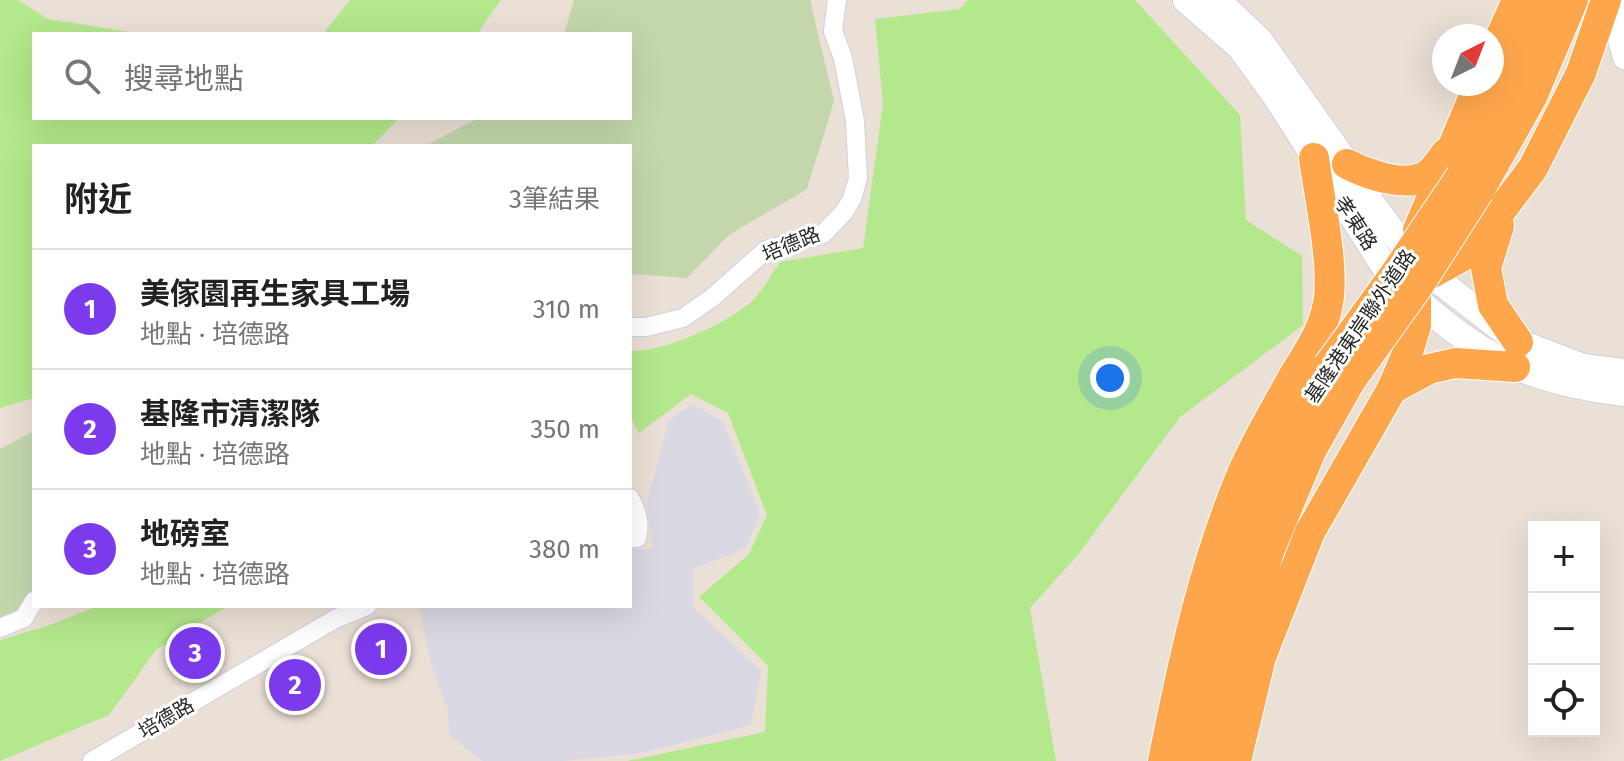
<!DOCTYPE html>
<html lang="zh-TW">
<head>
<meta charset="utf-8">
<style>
	body { margin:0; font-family:"Fira Sans","Noto Sans TC",sans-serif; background:#f2f2f2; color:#222 }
	.controls { position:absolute; right:24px; bottom:24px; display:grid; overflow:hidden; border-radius:0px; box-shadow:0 8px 32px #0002 }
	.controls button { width:72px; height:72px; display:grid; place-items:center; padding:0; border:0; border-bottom:2px solid #e0e0e0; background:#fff; color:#222; font:40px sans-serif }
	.compass { position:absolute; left:1432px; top:24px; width:72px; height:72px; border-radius:50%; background:#fff; box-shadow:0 8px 32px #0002; rotate:42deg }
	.you { position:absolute; left:1110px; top:378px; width:28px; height:28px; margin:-20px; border:6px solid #fff; border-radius:50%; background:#1a73e8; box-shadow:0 0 0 12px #1a73e833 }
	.badge { display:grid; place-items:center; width:52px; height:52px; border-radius:50%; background:#7c3aed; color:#fff; font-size:26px; font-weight:700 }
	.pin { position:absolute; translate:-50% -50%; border:4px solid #fff; box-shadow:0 2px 8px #0006 }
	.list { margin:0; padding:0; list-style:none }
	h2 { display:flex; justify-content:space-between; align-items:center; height:104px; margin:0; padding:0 32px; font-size:34px }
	h2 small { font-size:26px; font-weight:400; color:#767676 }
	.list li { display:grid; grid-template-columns:52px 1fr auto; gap:24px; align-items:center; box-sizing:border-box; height:120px; padding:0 32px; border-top:2px solid #e0e0e0 }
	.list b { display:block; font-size:30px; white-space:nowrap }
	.list p { margin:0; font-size:26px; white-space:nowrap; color:#767676 }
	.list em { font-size:26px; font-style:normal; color:#767676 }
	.icon { flex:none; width:44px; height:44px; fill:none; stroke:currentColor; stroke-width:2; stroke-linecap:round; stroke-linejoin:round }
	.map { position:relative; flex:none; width:1624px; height:761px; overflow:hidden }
	.search { position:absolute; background:#fff; box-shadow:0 8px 32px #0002; left:32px; top:32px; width:600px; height:88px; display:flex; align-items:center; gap:20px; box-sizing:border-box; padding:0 28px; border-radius:0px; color:#767676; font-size:30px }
	.panel { position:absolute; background:#fff; box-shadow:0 8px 32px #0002; left:32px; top:144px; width:600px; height:464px; border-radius:0px }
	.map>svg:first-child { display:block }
	.industrial { fill:#dad8e2 }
	.green { fill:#b4e88c }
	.cemetery { fill:#c4d7ac }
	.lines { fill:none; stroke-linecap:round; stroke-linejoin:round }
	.minor-casing { stroke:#cbd2e2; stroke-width:20 }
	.tertiary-casing { stroke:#cbd2e2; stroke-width:24 }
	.secondary-casing { stroke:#cbd2e2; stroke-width:28 }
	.trunk-casing { stroke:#fff; stroke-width:32 }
	.minor { stroke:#fff; stroke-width:18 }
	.tertiary { stroke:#fff; stroke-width:22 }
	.secondary { stroke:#fff; stroke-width:26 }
	.trunk { stroke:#fea64c; stroke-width:30 }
	.trunk-bridge-casing { stroke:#fff; stroke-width:32; stroke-linecap:butt }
	.trunk-bridge { stroke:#fea64c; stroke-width:30 }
	.labels { text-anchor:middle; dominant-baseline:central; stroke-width:6; stroke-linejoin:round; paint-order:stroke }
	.street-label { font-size:20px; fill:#272727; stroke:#fff }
</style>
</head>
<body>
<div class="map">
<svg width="1624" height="761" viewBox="0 0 1624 761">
	<rect width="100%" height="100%" fill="#ebe0d6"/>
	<polygon class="industrial" points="693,404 723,422 760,513 746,548 693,569 693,607 761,671 751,725 642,753 565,761 483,761 449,735 448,710 431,664 419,606 630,606 630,549 653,549 647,503 669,420"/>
	<g class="green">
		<polygon points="0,0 18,0 48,19 141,34 34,34 34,118 399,118 372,146 34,146 34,398 0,408"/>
		<polygon points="350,0 501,0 477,34 323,34"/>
		<path d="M968 0H1135L1240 115 1246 220 1302 256 1303 325 1180 417 1077 556 1030 608 1056 761H627L765 732 768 666 699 597 749 554 767 515 728 413 691 394 639 433 630 417V351C664 352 724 325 750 303 762 292 771 275 780 262L863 248 883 104 875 19 960 9Z"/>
		<polygon points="98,606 228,606 156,650 109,715 0,761 0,640 50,625"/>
	</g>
	<g class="cemetery">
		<polygon points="574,0 810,0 834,101 807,189 729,235 687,278 630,274 630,146 425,146 478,118 630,118 630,34 564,34"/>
		<polygon points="34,431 34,597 14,618 0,618 0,449"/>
	</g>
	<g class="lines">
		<g class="minor-casing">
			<g id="minor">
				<polyline points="630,327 646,327 683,318 713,297 766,250 823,234 844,212 852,199 858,178 855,121 843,58 833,31 837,0"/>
				<path d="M630 498C637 512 641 523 637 538H630"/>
				<polyline points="0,628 24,618 34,601"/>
				<polyline points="92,761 335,619 367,606"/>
			</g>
		</g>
		<g class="tertiary-casing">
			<polyline id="tertiary" points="1620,0 1618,35 1624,58"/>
		</g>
		<g class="secondary-casing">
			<g id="secondary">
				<path d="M1186 0 1240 47 1275 95 1391 277C1428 310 1470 348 1516 367 1550 381 1587 389 1624 393"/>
				<polyline points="1217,0 1260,41 1347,164 1370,201 1408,252 1430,274 1518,342 1583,367 1624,372"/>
			</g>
		</g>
		<g class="trunk-casing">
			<g id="trunk">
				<polyline points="1492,56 1517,0"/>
				<path d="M1347 164C1367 174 1402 187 1424 177 1433 173 1440 161 1446 153"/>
				<polyline points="1461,176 1510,87 1548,0"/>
				<polyline points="1479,191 1532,97 1573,0"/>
				<polyline points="1499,226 1486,268 1493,305 1518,342"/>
				<polyline points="1418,230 1479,84"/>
				<polyline points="1392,389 1429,369 1455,363 1515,367"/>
				<path d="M1163 761C1182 666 1202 571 1239 481 1252 448 1272 415 1289 384 1304 357 1323 334 1328 303 1335 267 1319 197 1314 158"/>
				<path d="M1186 761C1197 715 1205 669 1218 624 1242 533 1283 448 1328 366"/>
				<polyline points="1210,761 1269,551 1311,451 1351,380"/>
				<polyline points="1236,761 1261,657 1310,532 1392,389 1409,349 1416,326 1416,298 1412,277 1430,274 1470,252 1533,168 1581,73 1606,0"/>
			</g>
		</g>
		<use href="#minor" class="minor"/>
		<use href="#tertiary" class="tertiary"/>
		<use href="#secondary" class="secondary"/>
		<use href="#trunk" class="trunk"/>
		<g class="trunk-bridge-casing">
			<g id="trunk-bridge">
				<polyline points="1328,366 1397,271 1461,176"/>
				<polyline points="1351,380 1419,285 1479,191"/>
			</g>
		</g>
		<use href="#trunk-bridge" class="trunk-bridge"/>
	</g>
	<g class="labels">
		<g class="street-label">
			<text transform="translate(1356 223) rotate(57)">孝東路</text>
			<text transform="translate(791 244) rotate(-22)">培德路</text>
			<text transform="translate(1360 326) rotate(-56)">基隆港東岸聯外道路</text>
			<text transform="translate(166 718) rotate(-30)">培德路</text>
		</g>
	</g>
</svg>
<div class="controls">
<button>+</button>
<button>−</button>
<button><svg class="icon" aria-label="locate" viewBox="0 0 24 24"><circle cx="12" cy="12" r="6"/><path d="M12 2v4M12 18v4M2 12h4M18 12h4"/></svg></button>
</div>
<svg class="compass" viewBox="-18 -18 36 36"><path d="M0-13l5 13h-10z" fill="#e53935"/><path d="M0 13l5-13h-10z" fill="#767676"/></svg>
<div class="you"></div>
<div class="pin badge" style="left:381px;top:649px">1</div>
<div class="pin badge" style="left:295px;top:685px">2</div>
<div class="pin badge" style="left:195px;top:653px">3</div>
<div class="search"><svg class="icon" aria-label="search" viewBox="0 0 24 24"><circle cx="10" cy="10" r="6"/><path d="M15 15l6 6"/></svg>搜尋地點</div>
<section class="panel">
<h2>附近<small>3筆結果</small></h2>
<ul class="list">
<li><span class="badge">1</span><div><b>美傢園再生家具工場</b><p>地點 · 培德路</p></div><em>310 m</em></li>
<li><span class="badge">2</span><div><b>基隆市清潔隊</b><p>地點 · 培德路</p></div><em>350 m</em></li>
<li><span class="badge">3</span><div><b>地磅室</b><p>地點 · 培德路</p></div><em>380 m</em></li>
</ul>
</section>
</div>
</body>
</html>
